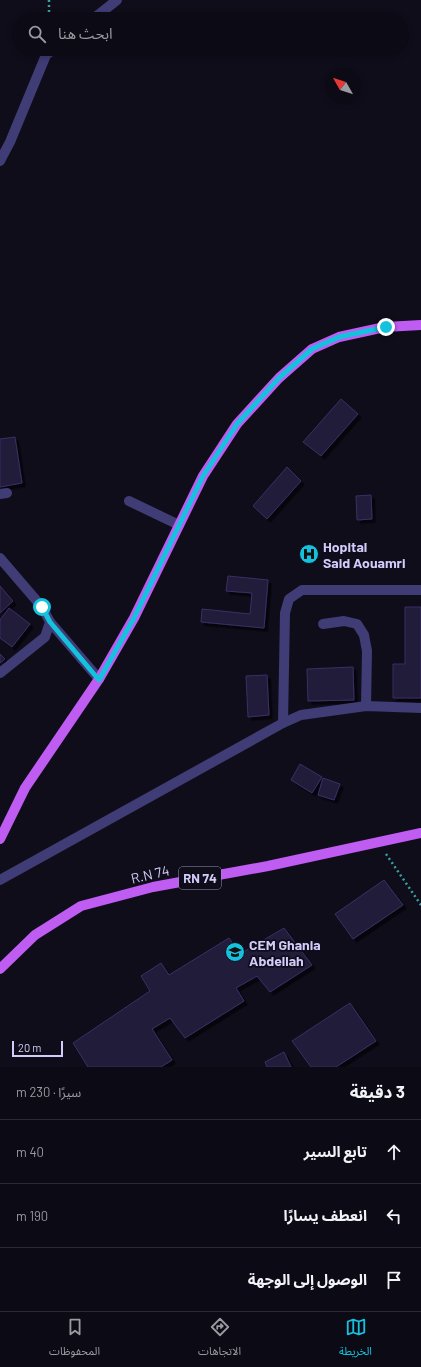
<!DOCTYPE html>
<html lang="ar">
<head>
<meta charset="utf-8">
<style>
	body { margin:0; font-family:Barlow,"Noto Sans Arabic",sans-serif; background:#15131d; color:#f1f3f6; direction:rtl }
	.compass { position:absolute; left:325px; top:68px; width:36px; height:36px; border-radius:50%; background:#0c0a14; box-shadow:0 2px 6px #0003; rotate:309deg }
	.scale { position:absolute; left:12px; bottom:10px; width:51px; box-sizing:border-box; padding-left:4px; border:2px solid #d3ccfa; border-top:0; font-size:11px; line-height:14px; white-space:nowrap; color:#d3ccfa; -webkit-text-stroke:3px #100d1b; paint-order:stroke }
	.stop { position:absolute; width:12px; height:12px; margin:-9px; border:3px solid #14c2de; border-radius:50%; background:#fff }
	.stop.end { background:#14c2de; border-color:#fff; box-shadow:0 1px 4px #0008 }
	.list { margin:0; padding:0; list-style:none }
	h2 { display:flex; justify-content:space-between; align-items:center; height:52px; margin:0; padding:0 16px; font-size:17px }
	h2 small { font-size:13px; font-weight:400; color:#9a9aa0 }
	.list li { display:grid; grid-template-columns:26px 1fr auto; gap:12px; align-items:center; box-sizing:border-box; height:64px; padding:0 16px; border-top:1px solid #2c2b34 }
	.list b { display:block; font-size:15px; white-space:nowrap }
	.list em { font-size:13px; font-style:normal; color:#9a9aa0 }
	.icon { flex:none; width:22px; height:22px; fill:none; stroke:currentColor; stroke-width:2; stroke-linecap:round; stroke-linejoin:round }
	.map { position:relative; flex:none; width:421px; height:1067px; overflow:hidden; direction:ltr }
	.search { position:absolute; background:#0c0a14; box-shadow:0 2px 6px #0003; left:12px; right:12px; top:12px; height:44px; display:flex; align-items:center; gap:10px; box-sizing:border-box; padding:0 14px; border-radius:22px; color:#9a9aa0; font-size:15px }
	.sheet { height:244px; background:#0c0a14 }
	nav { display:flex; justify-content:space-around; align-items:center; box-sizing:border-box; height:56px; border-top:1px solid #2c2b34; background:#0c0a14; font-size:11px; color:#9a9aa0 }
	nav a { display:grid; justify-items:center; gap:2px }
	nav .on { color:#14c2de }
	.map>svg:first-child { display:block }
	.building { fill:#221b3a; stroke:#3b2f64; filter:url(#shadow) }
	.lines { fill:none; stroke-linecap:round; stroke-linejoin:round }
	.path { stroke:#37a3a1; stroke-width:2.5; stroke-dasharray:2 3; stroke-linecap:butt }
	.minor { stroke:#403c76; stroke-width:10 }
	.major { stroke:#bf5cf1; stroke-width:10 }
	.route { stroke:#14c2de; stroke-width:5 }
	.labels { text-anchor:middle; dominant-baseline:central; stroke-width:3.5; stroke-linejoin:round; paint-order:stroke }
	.shield { fill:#100d1b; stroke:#9893b7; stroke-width:1 }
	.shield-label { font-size:13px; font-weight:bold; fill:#d3ccfa }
	.poi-label { font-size:14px; font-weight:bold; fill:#d3ccfa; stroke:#100d1b; text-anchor:start }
	.street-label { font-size:14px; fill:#d3ccfa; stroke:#100d1b }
</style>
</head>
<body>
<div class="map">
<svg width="421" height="1067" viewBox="0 0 421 1067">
	<defs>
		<filter id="shadow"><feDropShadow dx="3.5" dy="3.5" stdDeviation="0" flood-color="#0009"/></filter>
	</defs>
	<rect width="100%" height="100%" fill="#100d1b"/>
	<g class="building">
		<polygon points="341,399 358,414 321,456 303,442"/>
		<polygon points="15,437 22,483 0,487 0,439"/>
		<polygon points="287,467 301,481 267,519 253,506"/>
		<polygon points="371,495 372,519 357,520 356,496"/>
		<polygon points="228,576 268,580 264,628 201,622 202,609 250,614 252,593 226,591"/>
		<polygon points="0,586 13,601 0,613"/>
		<polygon points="405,607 421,607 421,698 393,698 393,664 405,664"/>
		<polygon points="9,608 30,624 12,647 0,638 0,620"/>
		<polygon points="0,654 5,659 0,663"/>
		<polygon points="353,667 354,700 308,701 307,669"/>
		<polygon points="267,675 269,715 248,717 246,676"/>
		<polygon points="300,764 322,777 312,793 291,780"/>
		<polygon points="323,778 340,784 334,800 318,795"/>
		<polygon points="384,880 403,905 353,939 335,914"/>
		<polygon points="284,928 312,965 270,992 257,976 236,988 244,1001 185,1038 170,1018 152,1029 172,1060 161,1067 88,1067 73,1043 150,991 141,976 161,963 169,975 229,938 240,954"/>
		<polygon points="350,1003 376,1041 336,1067 311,1067 292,1041"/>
		<polygon points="284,1052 291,1067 267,1067 265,1062"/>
	</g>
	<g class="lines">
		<g class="path">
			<polyline points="49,0 49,19"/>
			<polyline points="386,854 421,905"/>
		</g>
		<g class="minor">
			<polyline points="93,19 117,0"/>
			<polyline points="0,161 10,142 46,55 54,49"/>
			<polyline points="0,494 7,493"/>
			<polyline points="129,501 179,525"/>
			<polyline points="0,558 42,607 50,622 45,637 0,673"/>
			<polyline points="50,622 99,679"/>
			<polyline points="323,624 344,621 357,624 364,635 367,651 366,706"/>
			<polyline points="283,723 285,613 289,599 302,590 421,590"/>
			<polyline points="0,880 283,723 301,715 366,706 421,708"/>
		</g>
		<g class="major">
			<polyline points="0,839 25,788 99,679 134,618 203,476 237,424 279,378 312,349 339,337 385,327 421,325"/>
			<polyline points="0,969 35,935 81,906 153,887 268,866 421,833"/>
		</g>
	</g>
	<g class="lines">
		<polyline class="route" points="42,607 50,622 99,680 134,618 203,476 237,424 279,378 312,349 339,337 386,327"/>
	</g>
	<defs>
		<g id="hospital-disc" transform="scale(1)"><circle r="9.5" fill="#14c2de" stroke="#100d1b"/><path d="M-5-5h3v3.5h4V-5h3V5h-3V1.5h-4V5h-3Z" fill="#111"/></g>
		<g id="school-disc" transform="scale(1)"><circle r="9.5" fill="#14c2de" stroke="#100d1b"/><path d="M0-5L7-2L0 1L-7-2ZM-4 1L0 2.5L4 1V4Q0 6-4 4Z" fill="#111"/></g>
	</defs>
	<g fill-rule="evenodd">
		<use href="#hospital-disc" x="309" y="554"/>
		<use href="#school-disc" x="235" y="952"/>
	</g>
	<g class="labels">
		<rect class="shield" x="179" y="867" width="42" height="22" rx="3"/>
		<g class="shield-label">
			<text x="200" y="878">RN 74</text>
		</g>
		<g class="poi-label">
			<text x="323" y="546">Hopital<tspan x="323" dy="16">Said Aouamri</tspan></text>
			<text x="249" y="944">CEM Ghania<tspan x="249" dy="16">Abdellah</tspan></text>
		</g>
		<g class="street-label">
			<text transform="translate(150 874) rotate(-13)">R.N 74</text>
		</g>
	</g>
</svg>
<svg class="compass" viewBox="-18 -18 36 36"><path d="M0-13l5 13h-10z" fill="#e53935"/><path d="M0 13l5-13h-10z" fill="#9a9aa0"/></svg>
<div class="scale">20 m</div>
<div class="stop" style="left:42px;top:607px"></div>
<div class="stop end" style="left:386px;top:327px"></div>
<div class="search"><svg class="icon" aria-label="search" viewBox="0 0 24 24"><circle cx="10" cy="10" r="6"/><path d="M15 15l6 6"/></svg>ابحث هنا</div>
</div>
<section class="sheet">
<h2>3 دقيقة<small>سيرًا · 230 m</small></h2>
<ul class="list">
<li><svg class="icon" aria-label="ahead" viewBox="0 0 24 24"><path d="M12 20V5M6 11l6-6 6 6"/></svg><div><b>تابع السير</b></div><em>40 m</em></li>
<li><svg class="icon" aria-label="left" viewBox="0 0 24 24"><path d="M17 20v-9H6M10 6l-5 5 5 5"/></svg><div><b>انعطف يسارًا</b></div><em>190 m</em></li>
<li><svg class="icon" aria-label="arrive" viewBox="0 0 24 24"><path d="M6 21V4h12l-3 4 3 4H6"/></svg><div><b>الوصول إلى الوجهة</b></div></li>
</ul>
</section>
<nav>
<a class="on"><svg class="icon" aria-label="map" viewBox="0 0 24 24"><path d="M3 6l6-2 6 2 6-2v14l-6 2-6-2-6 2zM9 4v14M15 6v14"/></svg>الخريطة</a>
<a><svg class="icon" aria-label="directions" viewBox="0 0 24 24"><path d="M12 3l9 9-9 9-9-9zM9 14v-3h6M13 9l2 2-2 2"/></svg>الاتجاهات</a>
<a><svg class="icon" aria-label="saved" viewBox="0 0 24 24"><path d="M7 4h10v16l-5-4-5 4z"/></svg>المحفوظات</a>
</nav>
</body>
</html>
